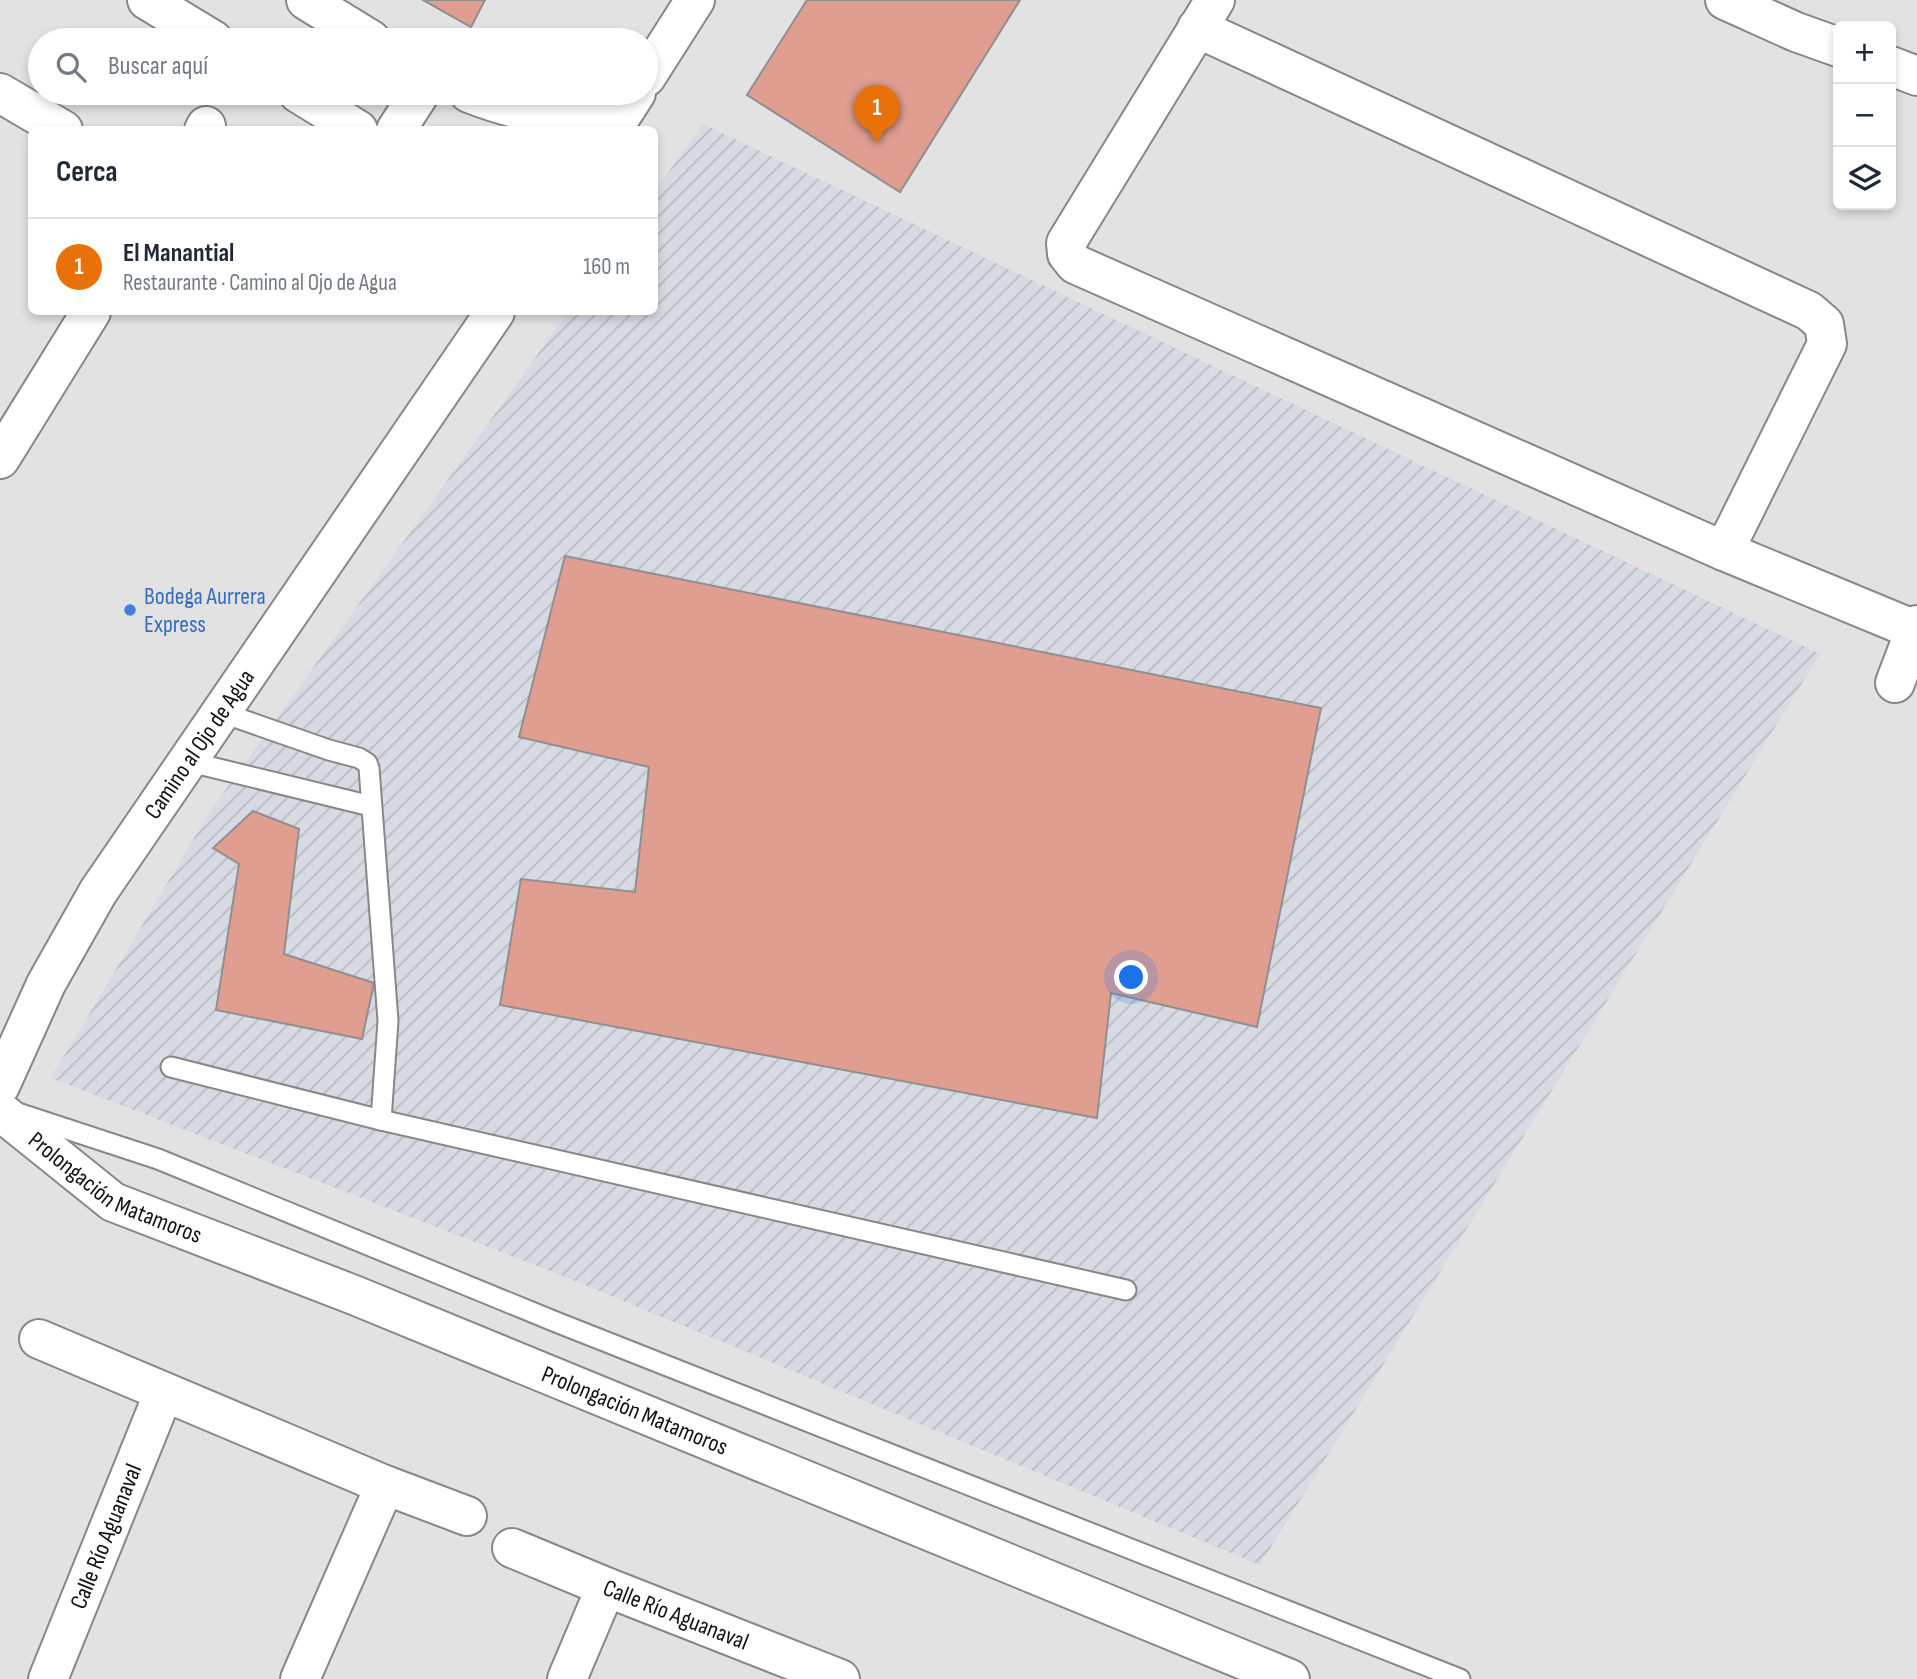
<!DOCTYPE html>
<html lang="es">
<head>
<meta charset="utf-8">
<style>
	body { margin:0; font-family:"Sofia Sans Condensed",sans-serif; background:#f6f6f7; color:#1f2937 }
	.controls { position:absolute; right:21px; top:21px; display:grid; overflow:hidden; border-radius:10px; box-shadow:0 4px 10px #0003 }
	.controls button { width:63px; height:63px; display:grid; place-items:center; padding:0; border:0; border-bottom:2px solid #e0e1e3; background:#fff; color:#1f2937; font:35px sans-serif }
	.you { position:absolute; left:1132px; top:978px; width:24px; height:24px; margin:-18px; border:5px solid #fff; border-radius:50%; background:#1a73e8; box-shadow:0 0 0 10px #1a73e833 }
	.badge { display:grid; place-items:center; width:46px; height:46px; border-radius:50%; background:#2c62d0; color:#fff; font-size:23px; font-weight:700 }
	.pin { position:absolute; translate:-50% -58px; filter:drop-shadow(0 2px 4px #0008) }
	.pin::after { content:''; position:absolute; top:37px; width:24px; height:21px; background:inherit; clip-path:polygon(0 0,100% 0,50% 100%) }
	.list { margin:0; padding:0; list-style:none }
	h2 { display:flex; justify-content:space-between; align-items:center; height:91px; margin:0; padding:0 28px; font-size:30px }
	h2 small { font-size:23px; font-weight:400; color:#747a83 }
	.list li { display:grid; grid-template-columns:46px 1fr auto; gap:21px; align-items:center; box-sizing:border-box; height:98px; padding:0 28px; border-top:2px solid #e0e1e3 }
	.list b { display:block; font-size:26px; white-space:nowrap }
	.list p { margin:0; font-size:23px; white-space:nowrap; color:#747a83 }
	.list em { font-size:23px; font-style:normal; color:#747a83 }
	.icon { flex:none; width:38px; height:38px; fill:none; stroke:currentColor; stroke-width:2; stroke-linecap:round; stroke-linejoin:round }
	.map { position:relative; flex:none; width:1917px; height:1679px; overflow:hidden }
	.search { position:absolute; background:#fff; box-shadow:0 4px 10px #0003; left:28px; top:28px; width:630px; height:77px; display:flex; align-items:center; gap:18px; box-sizing:border-box; padding:0 24px; border-radius:38px; color:#747a83; font-size:26px }
	.panel { position:absolute; background:#fff; box-shadow:0 4px 10px #0003; left:28px; top:126px; width:630px; height:189px; border-radius:10px }
	.map>svg:first-child { display:block }
	.industrial { fill:url(#industrial-furrows) }
	.building { fill:#e09e91; stroke:#908f8f; stroke-width:2 }
	.lines { fill:none; stroke-linecap:round; stroke-linejoin:round }
	.service-casing { stroke:#878788; stroke-width:23 }
	.minor-casing { stroke:#878788; stroke-width:42 }
	.tertiary-casing { stroke:#878788; stroke-width:42 }
	.service { stroke:#fff; stroke-width:19 }
	.minor { stroke:#fff; stroke-width:38 }
	.tertiary { stroke:#fff; stroke-width:38 }
	.shop-dot { fill:#3f7fe0; stroke:#e2e2e3; stroke-width:2.5 }
	.labels { text-anchor:middle; dominant-baseline:central; stroke-width:7; stroke-linejoin:round; paint-order:stroke }
	.shop-label { font-size:24px; fill:#366cbe; stroke:#e2e2e3; text-anchor:start }
	.street-label { font-size:24px; fill:#121212; stroke:#e2e2e3 }
</style>
</head>
<body>
<div class="map">
<svg width="1917" height="1679" viewBox="0 0 1917 1679">
	<defs>
		<pattern id="industrial-furrows" width="10" height="10" patternUnits="userSpaceOnUse" patternTransform="scale(1.75)"><rect width="10" height="10" fill="#d8dae3"/><path d="M-1 1l2-2M0 10L10 0M9 11l2-2" fill="none" stroke="#b8bac2"/></pattern>
	</defs>
	<rect width="100%" height="100%" fill="#e2e2e3"/>
	<polygon class="industrial" points="703,124 1820,654 1260,1565 563,1276 51,1078 209,813 568,312 654,312 655,191"/>
	<g class="building">
		<polygon points="423,0 485,0 471,27"/>
		<polygon points="807,0 1020,0 900,192 747,95"/>
		<polygon points="565,556 1321,708 1257,1027 1111,993 1097,1118 500,1005 521,879 635,892 649,767 519,737"/>
		<polygon points="253,811 299,829 284,954 374,983 362,1039 216,1010 239,864 213,848"/>
	</g>
	<g class="lines">
		<g class="service-casing">
			<g id="service">
				<polyline points="186,761 371,806"/>
				<polyline points="171,1067 381,1120 388,1021 369,768 367,763 359,758 329,750 220,712"/>
				<polyline points="21,1114 158,1159 556,1322 1460,1679"/>
				<polyline points="381,1120 1126,1290"/>
			</g>
		</g>
		<g class="minor-casing">
			<g id="minor">
				<polyline points="147,0 213,40"/>
				<polyline points="306,0 371,40"/>
				<polyline points="1215,0 1066,243 1067,254 1075,264 1724,551 1915,630"/>
				<polyline points="1725,0 1796,32 1838,47"/>
				<polyline points="1197,28 1809,311 1824,324 1827,344 1724,551"/>
				<polyline points="1891,66 1917,76"/>
				<polyline points="0,93 63,130"/>
				<polyline points="298,93 358,130"/>
				<path d="M469 93C502 106 538 116 573 115 592 114 610 109 628 105"/>
				<polyline points="204,130 206,126"/>
				<polyline points="396,130 420,93"/>
				<polyline points="0,459 91,312"/>
				<polyline points="1895,683 1917,625"/>
				<path id="s1" d="M0 1111 113 1202 354 1295 1290 1679"/>
				<polyline points="39,1339 385,1485 467,1516"/>
				<path id="s2" d="M512 1548 606 1587 840 1679"/>
				<path id="s3" d="M48 1679 164 1392"/>
				<polyline points="300,1679 385,1485"/>
				<polyline points="567,1679 606,1587"/>
			</g>
		</g>
		<g class="tertiary-casing">
			<g id="tertiary">
				<polyline points="646,77 695,0"/>
				<polyline points="612,130 636,93"/>
				<path id="s4" d="M0 1086 46 984 98 892 495 312"/>
			</g>
		</g>
		<use href="#service" class="service"/>
		<use href="#minor" class="minor"/>
		<use href="#tertiary" class="tertiary"/>
	</g>
	<circle class="shop-dot" cx="130" cy="610" r="7"/>
	<g class="labels">
		<g class="shop-label">
			<text x="144" y="596">Bodega Aurrera<tspan x="144" dy="28">Express</tspan></text>
		</g>
		<g class="street-label">
			<text stroke="none"><textPath href="#s4" startOffset="397">Camino al Ojo de Agua</textPath></text>
			<text stroke="none"><textPath href="#s1" startOffset="140">Prolongación Matamoros</textPath></text>
			<text stroke="none"><textPath href="#s1" startOffset="707">Prolongación Matamoros</textPath></text>
			<text stroke="none"><textPath href="#s3" startOffset="154">Calle Río Aguanaval</textPath></text>
			<text stroke="none"><textPath href="#s2" startOffset="177">Calle Río Aguanaval</textPath></text>
		</g>
	</g>
</svg>
<div class="controls">
<button>+</button>
<button>−</button>
<button><svg class="icon" aria-label="layers" viewBox="0 0 24 24"><path d="M12 4l9 5-9 5-9-5zM3 14l9 5 9-5"/></svg></button>
</div>
<div class="you"></div>
<div class="pin badge" style="left:877px;top:143px;background:#e8710a">1</div>
<div class="search"><svg class="icon" aria-label="search" viewBox="0 0 24 24"><circle cx="10" cy="10" r="6"/><path d="M15 15l6 6"/></svg>Buscar aquí</div>
<section class="panel">
<h2>Cerca<small></small></h2>
<ul class="list">
<li><span class="badge" style="background:#e8710a">1</span><div><b>El Manantial</b><p>Restaurante · Camino al Ojo de Agua</p></div><em>160 m</em></li>
</ul>
</section>
</div>
</body>
</html>
